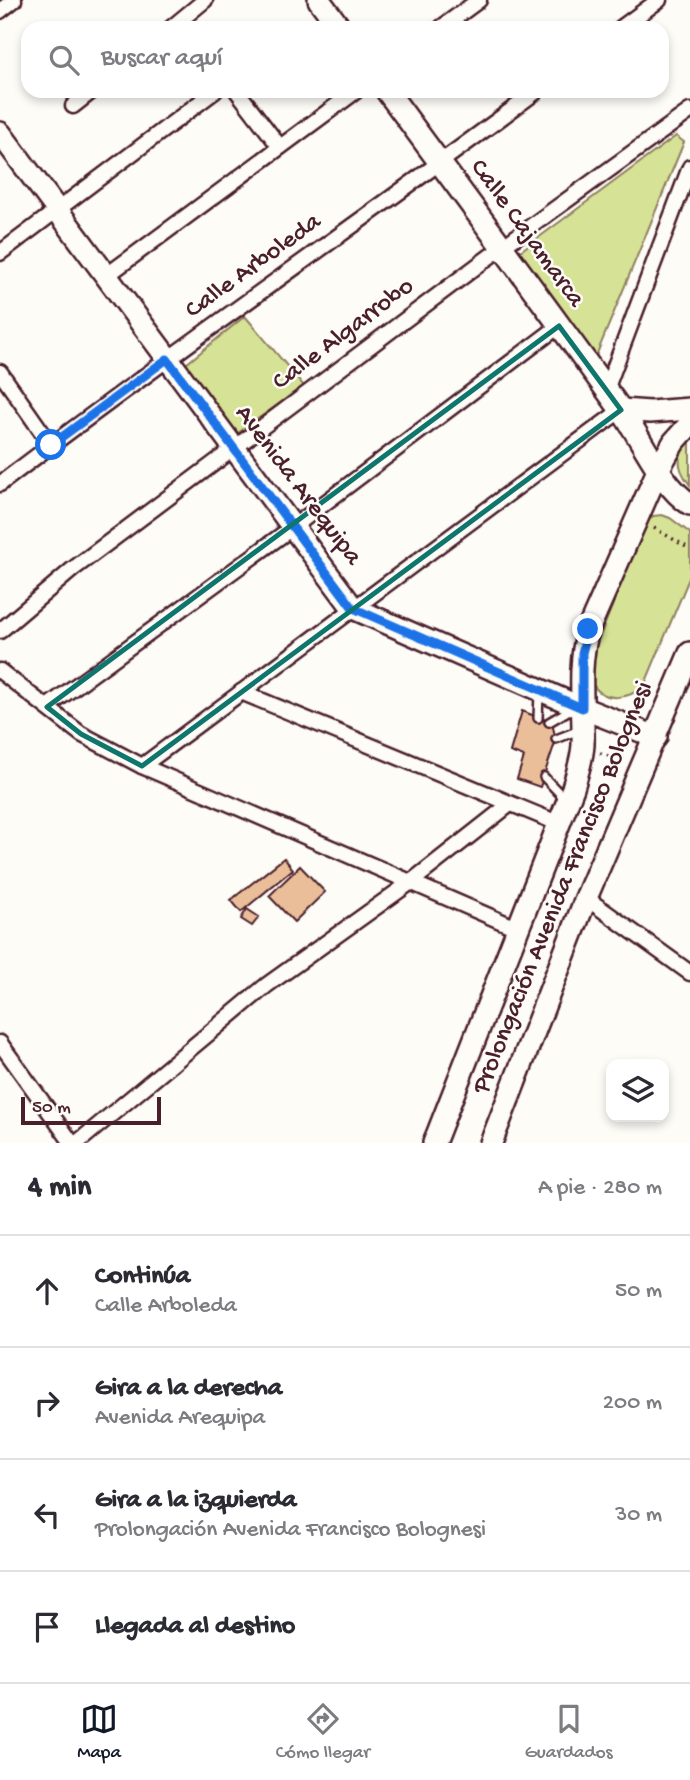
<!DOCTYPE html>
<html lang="es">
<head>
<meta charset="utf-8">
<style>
	body { margin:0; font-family:"Gochi Hand",sans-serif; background:#f7f7f7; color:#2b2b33 }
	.controls { position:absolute; right:21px; bottom:21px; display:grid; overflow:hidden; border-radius:14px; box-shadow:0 4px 10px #0003 }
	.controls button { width:63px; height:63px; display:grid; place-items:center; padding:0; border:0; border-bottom:2px solid #e1e1e2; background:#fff; color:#2b2b33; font:35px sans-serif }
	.scale { position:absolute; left:21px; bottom:18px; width:140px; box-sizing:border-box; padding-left:7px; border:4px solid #4a1f2b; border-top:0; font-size:19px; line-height:24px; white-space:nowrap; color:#4a1f2b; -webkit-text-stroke:5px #fdfcf7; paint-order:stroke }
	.stop { position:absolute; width:21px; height:21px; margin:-16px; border:5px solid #1a73e8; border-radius:50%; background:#fff }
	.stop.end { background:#1a73e8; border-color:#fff; box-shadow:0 2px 7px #0008 }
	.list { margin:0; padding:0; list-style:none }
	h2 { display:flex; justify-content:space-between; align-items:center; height:91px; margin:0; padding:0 28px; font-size:30px }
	h2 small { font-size:23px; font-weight:400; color:#7c7c81 }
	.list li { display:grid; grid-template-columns:46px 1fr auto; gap:21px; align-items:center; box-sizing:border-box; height:112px; padding:0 28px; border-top:2px solid #e1e1e2 }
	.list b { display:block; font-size:26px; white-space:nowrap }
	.list p { margin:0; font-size:23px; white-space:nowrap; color:#7c7c81 }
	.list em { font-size:23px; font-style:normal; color:#7c7c81 }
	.icon { flex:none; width:38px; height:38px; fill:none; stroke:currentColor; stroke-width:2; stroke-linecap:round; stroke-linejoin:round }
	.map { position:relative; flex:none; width:690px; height:1143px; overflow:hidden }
	.search { position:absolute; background:#fff; box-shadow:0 4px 10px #0003; left:21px; right:21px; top:21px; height:77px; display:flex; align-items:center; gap:18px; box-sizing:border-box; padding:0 24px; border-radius:21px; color:#7c7c81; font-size:26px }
	.sheet { height:539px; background:#fff }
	nav { display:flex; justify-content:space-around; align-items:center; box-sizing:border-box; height:98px; border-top:2px solid #e1e1e2; background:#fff; font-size:19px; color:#7c7c81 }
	nav a { display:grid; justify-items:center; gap:4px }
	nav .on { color:#111827 }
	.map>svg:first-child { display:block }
	.green { fill:#d6e295; stroke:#908060; stroke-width:2 }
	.building { fill:#ebbe9a; stroke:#4a1f2b; stroke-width:2 }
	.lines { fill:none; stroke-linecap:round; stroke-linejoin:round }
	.lane-casing { stroke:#4a1f2b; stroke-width:12 }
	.street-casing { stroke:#4a1f2b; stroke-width:19 }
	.secondary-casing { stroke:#4a1f2b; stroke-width:26 }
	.path { stroke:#4a1f2b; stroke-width:3.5; stroke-dasharray:2 5; stroke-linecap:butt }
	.lane { stroke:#fdfcf7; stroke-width:7 }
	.street { stroke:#fdfcf7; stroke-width:14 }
	.secondary { stroke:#fdfcf7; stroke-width:21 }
	.route { stroke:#1a73e8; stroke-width:9 }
	.marked { fill:none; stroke:#0f766e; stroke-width:5; stroke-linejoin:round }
	.labels { text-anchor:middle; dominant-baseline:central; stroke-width:5; stroke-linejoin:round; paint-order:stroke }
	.street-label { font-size:26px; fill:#4a1f2b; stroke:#fdfcf7 }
</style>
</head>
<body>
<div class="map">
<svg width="690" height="1143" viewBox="0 0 690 1143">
	<rect width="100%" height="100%" fill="#fdfcf7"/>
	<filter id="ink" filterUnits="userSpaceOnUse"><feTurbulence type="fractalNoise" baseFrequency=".0143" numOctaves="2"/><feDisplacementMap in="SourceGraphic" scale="14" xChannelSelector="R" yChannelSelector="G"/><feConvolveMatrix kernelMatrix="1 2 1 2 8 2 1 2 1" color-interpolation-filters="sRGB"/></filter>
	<g filter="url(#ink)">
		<g class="green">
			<polygon points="676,136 684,142 596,356 589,355 518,258 519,252"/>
			<polygon points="245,316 304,386 231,438 180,369"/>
			<path d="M690 432V485C673 464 679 453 690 432Z"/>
			<path d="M662 515 670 518 690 533V576L645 684C630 700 602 704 591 681 589 676 590 669 589 663L646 523 653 516Z"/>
		</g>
		<g class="building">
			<polygon points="522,711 552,723 556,740 540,787 517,779 524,757 510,752"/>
			<polygon points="284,858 293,869 241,912 231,900"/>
			<polygon points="300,866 325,892 294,922 269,896"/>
			<polygon points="247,909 259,917 252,926 241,919"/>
		</g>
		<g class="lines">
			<g class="lane-casing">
				<g id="lane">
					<polyline points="538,718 539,694"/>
					<polyline points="549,722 573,708"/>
					<polyline points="556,739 582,729"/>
					<polyline points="544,777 565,799"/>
				</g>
			</g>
			<g class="street-casing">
				<g id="street">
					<polyline points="0,11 14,0"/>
					<polyline points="171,28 205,0"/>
					<polyline points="441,28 479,0"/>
					<polyline points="621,28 659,0"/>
					<polyline points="237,91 280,147"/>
					<polyline points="73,106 92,91"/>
					<polyline points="0,253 215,91"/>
					<polyline points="106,276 356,91"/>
					<polyline points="0,372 51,445"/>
					<polyline points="606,390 690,167"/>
					<path d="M0 484C176 349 359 224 537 91"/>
					<polyline points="0,631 73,569 501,248 690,111"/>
					<polyline points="0,671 81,734 142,766 519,929"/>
					<polyline points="241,692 560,824"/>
					<polyline points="47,707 293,527 559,326"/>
					<polyline points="142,766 621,410"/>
					<polyline points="586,898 690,973"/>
					<polyline points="0,1043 72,1143"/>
					<polyline points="77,1143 267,985 411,882 510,804"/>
				</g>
			</g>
			<g class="secondary-casing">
				<g id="secondary">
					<polyline points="319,0 340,28"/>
					<path d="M387 91C465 197 544 303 621 410 641 437 662 487 690 504"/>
					<polyline points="0,133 353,608 577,706 656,737"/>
					<polyline points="621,410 650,412 690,409"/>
					<path d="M434 1143 573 788C577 774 582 760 583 745 584 704 577 670 588 630L659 468 674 442 690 424"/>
					<polyline points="491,1143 586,898 690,653"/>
				</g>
			</g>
			<g class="path">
				<polyline points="654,528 690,549"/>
				<polyline points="600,753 623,761"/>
			</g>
			<use href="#lane" class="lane"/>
			<use href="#street" class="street"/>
			<use href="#secondary" class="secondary"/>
		</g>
	</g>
	<g class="lines" filter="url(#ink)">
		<polyline class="route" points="51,445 167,359 353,608 582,708 582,653 588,629"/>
	</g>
	<path class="marked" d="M559 326 621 410 142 766 81 734 47 707Z"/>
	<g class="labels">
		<g class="street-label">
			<text transform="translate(526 234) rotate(54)">Calle Cajamarca</text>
			<text transform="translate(254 267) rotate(-36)">Calle Arboleda</text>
			<text transform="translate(344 335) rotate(-37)">Calle Algarrobo</text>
			<text transform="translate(297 486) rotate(53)">Avenida Arequipa</text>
			<text transform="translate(564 888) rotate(-68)">Prolongación Avenida Francisco Bolognesi</text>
		</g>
	</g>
</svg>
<div class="controls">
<button><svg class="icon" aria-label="layers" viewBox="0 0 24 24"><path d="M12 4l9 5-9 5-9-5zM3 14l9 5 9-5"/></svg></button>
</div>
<div class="scale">50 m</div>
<div class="stop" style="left:51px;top:445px"></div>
<div class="stop end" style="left:588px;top:629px"></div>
<div class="search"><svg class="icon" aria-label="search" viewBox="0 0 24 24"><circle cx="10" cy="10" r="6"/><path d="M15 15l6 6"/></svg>Buscar aquí</div>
</div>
<section class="sheet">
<h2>4 min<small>A pie · 280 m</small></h2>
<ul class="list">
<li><svg class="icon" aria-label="ahead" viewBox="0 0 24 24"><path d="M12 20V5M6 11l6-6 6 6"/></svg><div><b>Continúa</b><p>Calle Arboleda</p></div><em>50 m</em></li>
<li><svg class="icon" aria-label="right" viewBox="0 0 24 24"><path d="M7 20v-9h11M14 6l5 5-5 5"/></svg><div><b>Gira a la derecha</b><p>Avenida Arequipa</p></div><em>200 m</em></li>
<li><svg class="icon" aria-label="left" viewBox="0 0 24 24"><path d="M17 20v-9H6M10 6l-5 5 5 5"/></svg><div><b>Gira a la izquierda</b><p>Prolongación Avenida Francisco Bolognesi</p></div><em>30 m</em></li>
<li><svg class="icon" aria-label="arrive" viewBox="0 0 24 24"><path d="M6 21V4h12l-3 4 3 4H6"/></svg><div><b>Llegada al destino</b></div></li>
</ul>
</section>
<nav>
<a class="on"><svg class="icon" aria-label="map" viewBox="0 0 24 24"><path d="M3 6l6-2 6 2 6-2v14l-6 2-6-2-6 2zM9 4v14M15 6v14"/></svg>Mapa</a>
<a><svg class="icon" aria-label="directions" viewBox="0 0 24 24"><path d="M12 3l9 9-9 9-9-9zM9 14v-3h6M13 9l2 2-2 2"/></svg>Cómo llegar</a>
<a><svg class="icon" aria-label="saved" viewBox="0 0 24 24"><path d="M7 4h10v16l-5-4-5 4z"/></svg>Guardados</a>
</nav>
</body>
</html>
